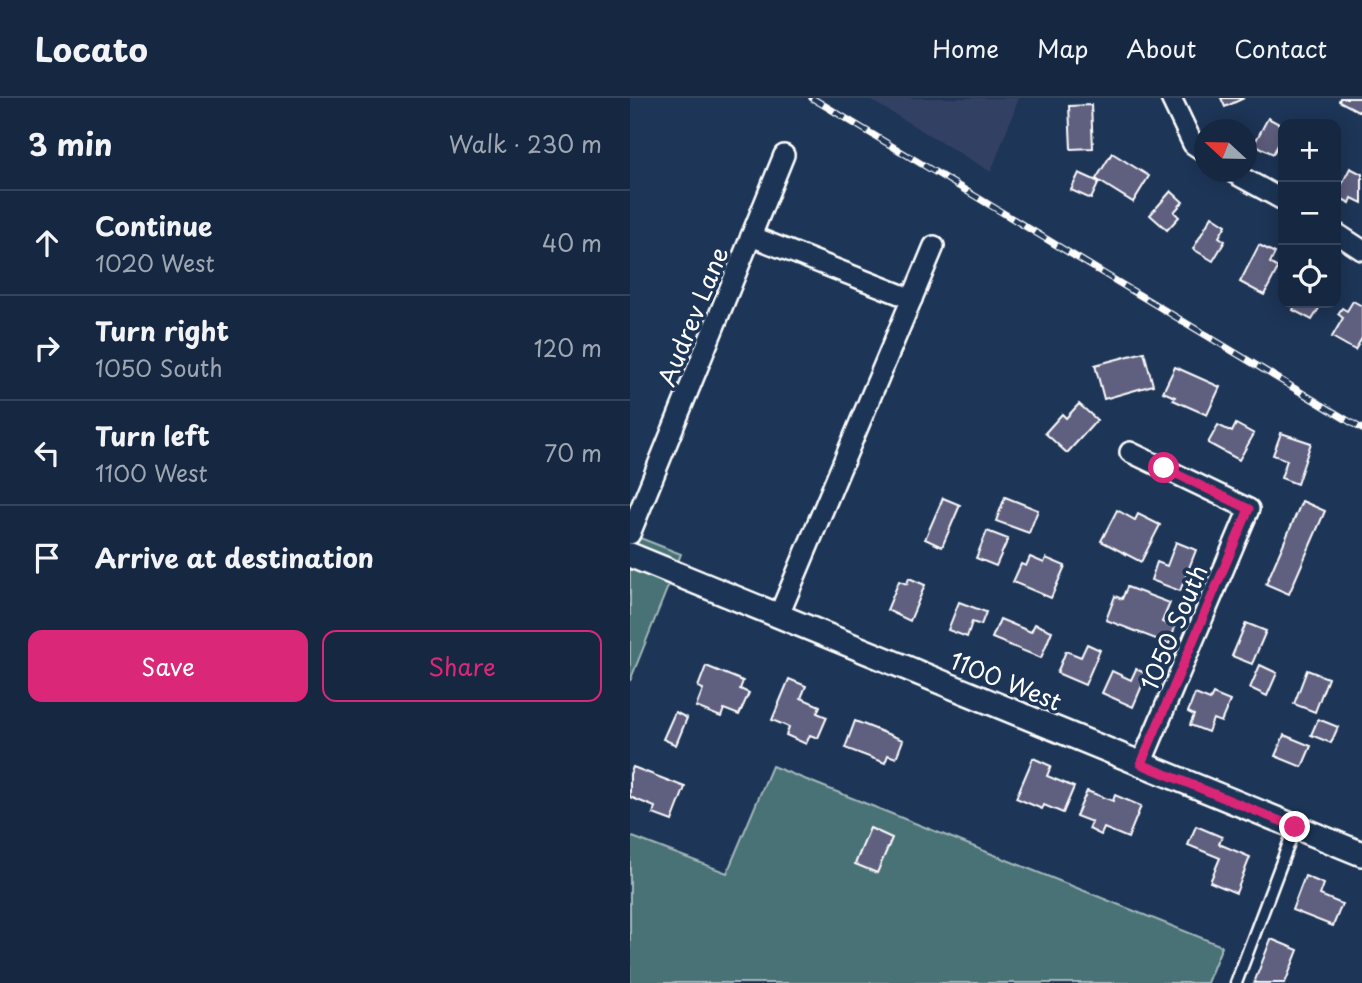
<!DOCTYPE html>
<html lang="en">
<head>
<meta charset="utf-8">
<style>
	body { margin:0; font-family:"Playpen Sans",sans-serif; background:#23344c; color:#f1f3f6 }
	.controls { position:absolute; right:21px; top:21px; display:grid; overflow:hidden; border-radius:14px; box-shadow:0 4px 18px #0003 }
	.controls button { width:63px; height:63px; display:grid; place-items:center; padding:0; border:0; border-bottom:2px solid #35445a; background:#162841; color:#f1f3f6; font:35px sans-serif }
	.compass { position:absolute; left:564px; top:21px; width:63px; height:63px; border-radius:50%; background:#162841; box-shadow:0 4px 18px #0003; rotate:292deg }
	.stop { position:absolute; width:21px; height:21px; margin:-16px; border:5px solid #db2777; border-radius:50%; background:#fff }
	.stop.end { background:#db2777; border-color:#fff; box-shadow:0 2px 7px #0008 }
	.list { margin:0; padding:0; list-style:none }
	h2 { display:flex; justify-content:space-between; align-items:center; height:91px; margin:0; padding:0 28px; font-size:30px }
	h2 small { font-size:23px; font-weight:400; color:#9ea6b1 }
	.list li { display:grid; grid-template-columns:46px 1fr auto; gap:21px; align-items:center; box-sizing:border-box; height:105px; padding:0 28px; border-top:2px solid #35445a }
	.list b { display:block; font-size:26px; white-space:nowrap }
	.list p { margin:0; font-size:23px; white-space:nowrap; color:#9ea6b1 }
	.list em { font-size:23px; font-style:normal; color:#9ea6b1 }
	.actions { display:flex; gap:14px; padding:21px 28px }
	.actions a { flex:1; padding:16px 0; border:2px solid #db2777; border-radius:14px; text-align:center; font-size:24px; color:#db2777 }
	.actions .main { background:#db2777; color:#fff }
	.icon { flex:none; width:38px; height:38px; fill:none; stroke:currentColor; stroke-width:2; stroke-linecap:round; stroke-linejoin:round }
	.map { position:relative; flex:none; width:732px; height:885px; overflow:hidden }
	header { display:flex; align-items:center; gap:42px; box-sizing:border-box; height:98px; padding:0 35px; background:#162841; border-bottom:2px solid #35445a }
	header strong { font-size:33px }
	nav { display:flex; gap:38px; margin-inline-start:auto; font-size:24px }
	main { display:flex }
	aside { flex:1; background:#162841 }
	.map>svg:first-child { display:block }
	.built { fill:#314163 }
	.green { fill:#4a7276; stroke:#a4b8ba; stroke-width:2 }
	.building { fill:#5f5e7f; stroke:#fff; stroke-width:2 }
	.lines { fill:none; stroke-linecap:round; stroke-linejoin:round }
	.service-casing { stroke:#fff; stroke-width:15 }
	.minor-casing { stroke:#fff; stroke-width:24 }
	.tertiary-casing { stroke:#fff; stroke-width:28 }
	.service { stroke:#1d3557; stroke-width:10 }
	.minor { stroke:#1d3557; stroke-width:19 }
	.tertiary { stroke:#1d3557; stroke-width:23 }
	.rail-casing { stroke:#fff; stroke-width:7 }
	.rail { stroke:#1d3557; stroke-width:4.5; stroke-dasharray:13; stroke-linecap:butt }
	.route { stroke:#db2777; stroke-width:9 }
	.labels { text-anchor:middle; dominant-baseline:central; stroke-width:7; stroke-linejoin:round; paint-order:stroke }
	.street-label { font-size:24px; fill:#fff; stroke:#1d3557 }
</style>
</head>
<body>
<header>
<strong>Locato</strong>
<nav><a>Home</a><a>Map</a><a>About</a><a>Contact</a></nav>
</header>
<main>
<aside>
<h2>3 min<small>Walk · 230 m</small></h2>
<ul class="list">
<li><svg class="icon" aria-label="ahead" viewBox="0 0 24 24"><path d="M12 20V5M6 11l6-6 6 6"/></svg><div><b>Continue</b><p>1020 West</p></div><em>40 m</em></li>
<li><svg class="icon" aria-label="right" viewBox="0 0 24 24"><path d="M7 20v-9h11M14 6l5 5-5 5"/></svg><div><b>Turn right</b><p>1050 South</p></div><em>120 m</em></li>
<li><svg class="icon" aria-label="left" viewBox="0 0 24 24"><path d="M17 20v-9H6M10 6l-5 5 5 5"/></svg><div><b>Turn left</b><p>1100 West</p></div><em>70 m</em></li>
<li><svg class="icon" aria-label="arrive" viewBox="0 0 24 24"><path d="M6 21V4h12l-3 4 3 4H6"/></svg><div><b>Arrive at destination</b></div></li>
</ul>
<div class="actions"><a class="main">Save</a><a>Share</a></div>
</aside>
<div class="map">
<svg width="732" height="885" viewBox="0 0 732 885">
	<rect width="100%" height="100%" fill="#1d3557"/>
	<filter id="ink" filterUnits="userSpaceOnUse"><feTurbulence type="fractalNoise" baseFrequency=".0143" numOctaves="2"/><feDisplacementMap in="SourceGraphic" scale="14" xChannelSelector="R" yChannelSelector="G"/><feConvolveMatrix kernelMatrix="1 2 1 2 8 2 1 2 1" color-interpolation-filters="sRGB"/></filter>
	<g filter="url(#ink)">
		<polygon class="built" points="237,0 389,0 361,74"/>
		<g class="green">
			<polygon points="0,436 51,456 0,583"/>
			<polygon points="142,668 592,848 577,885 0,885 0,738 97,775"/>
		</g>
		<g class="building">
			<polygon points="591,0 614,0 595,9"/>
			<polygon points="710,0 732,0 732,15 709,3"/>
			<polygon points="461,7 463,50 441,51 439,8"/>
			<polygon points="638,20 653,28 653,38 643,56 624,46"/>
			<polygon points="482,55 519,78 503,104 466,81"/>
			<polygon points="720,70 732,76 732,105 722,100 720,105 706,98"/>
			<polygon points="449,75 469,84 461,101 441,92"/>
			<polygon points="541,93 553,104 544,114 549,119 537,132 520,117"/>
			<polygon points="582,118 596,127 589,139 595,143 583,163 563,151"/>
			<polygon points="629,147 645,155 640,165 648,170 634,197 610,184"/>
			<polygon points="723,203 732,208 732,240 725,252 702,239 713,220 708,216 712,210 717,213"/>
			<polygon points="666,205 692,205 682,222 663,212"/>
			<polygon points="514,254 523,287 474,301 465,267"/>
			<polygon points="545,269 590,289 577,317 543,302 545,299 533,294"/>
			<polygon points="449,306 467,322 437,355 415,335 432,316 436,320"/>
			<polygon points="606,326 624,336 609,362 578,345 588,327 602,334"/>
			<polygon points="651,335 681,345 667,386 651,380 657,362 643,357"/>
			<polygon points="375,399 408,412 399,435 366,423"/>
			<polygon points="313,400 330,407 312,449 295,441"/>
			<polygon points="672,403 695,413 659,496 636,486"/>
			<polygon points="487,412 505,422 508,416 530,427 511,464 471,443"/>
			<polygon points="357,433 378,441 366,468 346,460"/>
			<polygon points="546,444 566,452 550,493 521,482 527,464 537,468"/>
			<polygon points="400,459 414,465 416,460 435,468 421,500 383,484 391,466 396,468"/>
			<polygon points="279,480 295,487 280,523 257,512 269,483 277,486"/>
			<polygon points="497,489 540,505 532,524 545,529 539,546 476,522 485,498 492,501"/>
			<polygon points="329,504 356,514 351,527 342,524 337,539 318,532"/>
			<polygon points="370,521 401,534 405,526 422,533 411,560 362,540"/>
			<polygon points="616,525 636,533 622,566 602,558"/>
			<polygon points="457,546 470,552 455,587 427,575 436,553 451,559"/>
			<polygon points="630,567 647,575 637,598 620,590"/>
			<polygon points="76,568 113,583 110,591 119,595 109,617 94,611 91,619 66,609 73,591 68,589"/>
			<polygon points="506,571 517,576 503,609 472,595 482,573 501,582"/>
			<polygon points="677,572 698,580 685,614 664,606"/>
			<polygon points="159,581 176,588 171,600 190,608 187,615 197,619 188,640 180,637 176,646 156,637 159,629 142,622"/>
			<polygon points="565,596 580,602 583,596 600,603 591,624 583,621 578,634 560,627 564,617 558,614"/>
			<polygon points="45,614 57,620 46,647 33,641"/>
			<polygon points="688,621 708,629 701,645 681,637"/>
			<polygon points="225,623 273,642 266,660 258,657 255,665 215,650"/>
			<polygon points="654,637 681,648 672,669 645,658"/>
			<polygon points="403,660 421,668 417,678 444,689 433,715 414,707 412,711 386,700"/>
			<polygon points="3,669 55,689 42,723 23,716 25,709 0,699 0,676"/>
			<polygon points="457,693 483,703 485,697 511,708 498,740 474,730 471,737 459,731 462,724 446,718"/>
			<polygon points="566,728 592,739 589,746 620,759 606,795 580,784 590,760 558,747"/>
			<polygon points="240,730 262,740 247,775 225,766"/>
			<polygon points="675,778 694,786 690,797 712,806 703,828 662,812"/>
			<polygon points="641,841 668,852 655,885 624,885"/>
		</g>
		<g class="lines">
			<g class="service-casing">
				<polyline id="service" points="606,885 665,729"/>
			</g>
			<g class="minor-casing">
				<g id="minor">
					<polyline points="541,0 563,46 575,54"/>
					<polyline points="602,74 653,102"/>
					<polyline points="706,135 732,152"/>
					<polyline points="121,138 282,201"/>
					<polyline points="500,354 619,411 511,666"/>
					<polyline points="0,436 154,57"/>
					<polyline points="149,517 304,148"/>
				</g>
			</g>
			<g class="tertiary-casing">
				<polyline id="tertiary" points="0,457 732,756"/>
			</g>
			<use href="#service" class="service"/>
			<use href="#minor" class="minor"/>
			<use href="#tertiary" class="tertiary"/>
			<g class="rail-casing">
				<polyline id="rail" points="182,0 732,331"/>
			</g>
			<use href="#rail" class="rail"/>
		</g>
	</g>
	<g class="lines" filter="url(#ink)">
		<polyline class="route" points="534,370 619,411 511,666 665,729"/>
	</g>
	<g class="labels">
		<g class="street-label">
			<text transform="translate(62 218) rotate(-68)">Audrev Lane</text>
			<text transform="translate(543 529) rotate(-67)">1050 South</text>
			<text transform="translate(376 582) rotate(22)">1100 West</text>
		</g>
	</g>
</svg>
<div class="controls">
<button>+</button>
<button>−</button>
<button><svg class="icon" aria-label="locate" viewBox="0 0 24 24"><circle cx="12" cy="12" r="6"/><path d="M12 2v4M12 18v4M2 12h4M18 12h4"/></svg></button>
</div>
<svg class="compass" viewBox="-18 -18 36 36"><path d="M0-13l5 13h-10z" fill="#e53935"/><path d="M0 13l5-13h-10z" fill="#9ea6b1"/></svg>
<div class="stop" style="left:534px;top:370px"></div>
<div class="stop end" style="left:665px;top:729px"></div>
</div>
</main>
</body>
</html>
